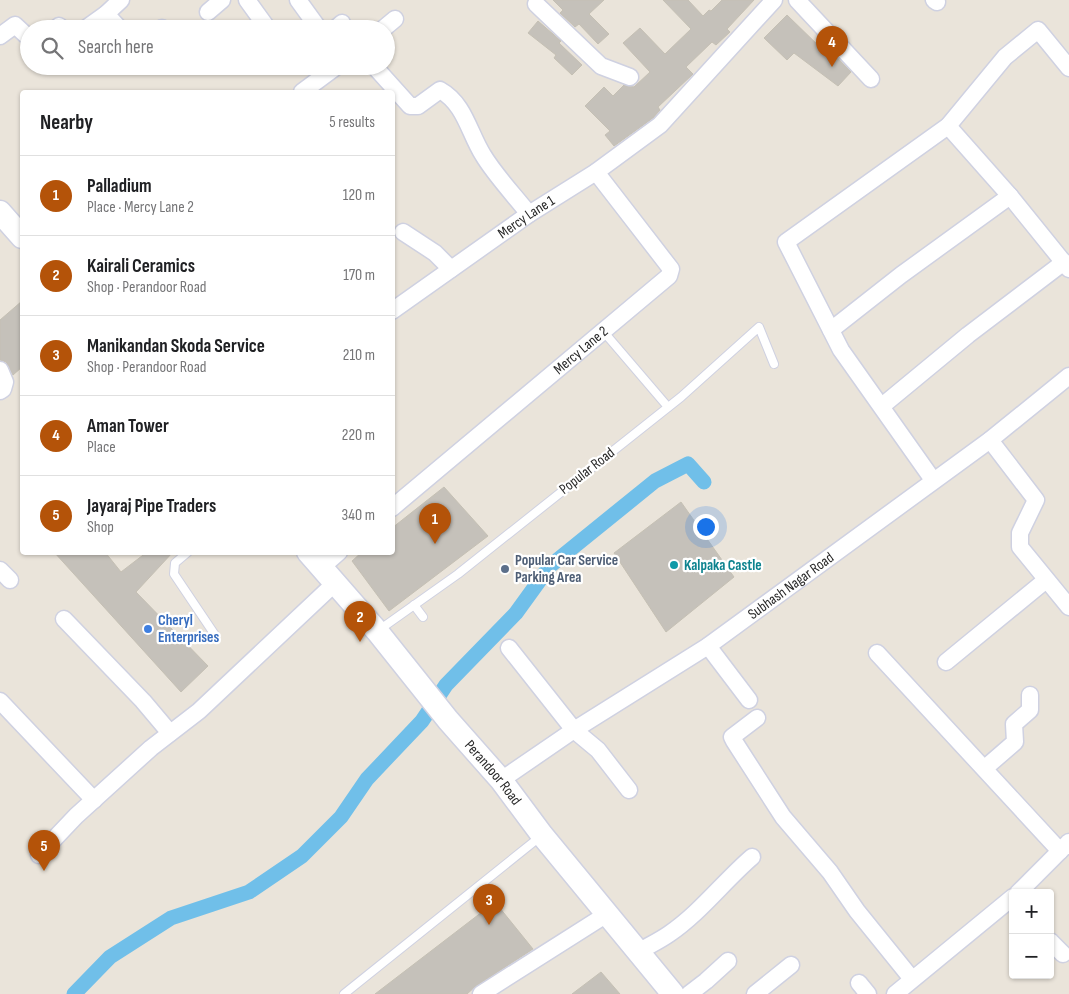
<!DOCTYPE html>
<html lang="en">
<head>
<meta charset="utf-8">
<style>
	body { margin:0; font-family:"Sofia Sans Condensed",sans-serif; background:#f6f6f6; color:#202124 }
	.controls { position:absolute; right:15px; bottom:15px; display:grid; overflow:hidden; border-radius:5px; box-shadow:0 1px 4px #0004 }
	.controls button { width:45px; height:45px; display:grid; place-items:center; padding:0; border:0; border-bottom:1px solid #e0e0e0; background:#fff; color:#202124; font:25px sans-serif }
	.you { position:absolute; left:705px; top:526px; width:18px; height:18px; margin:-12px; border:4px solid #fff; border-radius:50%; background:#1a73e8; box-shadow:0 0 0 8px #1a73e833 }
	.badge { display:grid; place-items:center; width:32px; height:32px; border-radius:50%; background:#b45309; color:#fff; font-size:16px; font-weight:700 }
	.pin { position:absolute; translate:-50% -41px; filter:drop-shadow(0 1px 2px #0008) }
	.pin::after { content:''; position:absolute; top:26px; width:18px; height:15px; background:inherit; clip-path:polygon(0 0,100% 0,50% 100%) }
	.list { margin:0; padding:0; list-style:none }
	h2 { display:flex; justify-content:space-between; align-items:center; height:65px; margin:0; padding:0 20px; font-size:21px }
	h2 small { font-size:16px; font-weight:400; color:#757577 }
	.list li { display:grid; grid-template-columns:32px 1fr auto; gap:15px; align-items:center; box-sizing:border-box; height:80px; padding:0 20px; border-top:1px solid #e0e0e0 }
	.list b { display:block; font-size:19px; white-space:nowrap }
	.list p { margin:0; font-size:16px; white-space:nowrap; color:#757577 }
	.list em { font-size:16px; font-style:normal; color:#757577 }
	.icon { flex:none; width:28px; height:28px; fill:none; stroke:currentColor; stroke-width:2; stroke-linecap:round; stroke-linejoin:round }
	.map { position:relative; flex:none; width:1069px; height:994px; overflow:hidden }
	.search { position:absolute; background:#fff; box-shadow:0 1px 4px #0004; left:20px; top:20px; width:375px; height:55px; display:flex; align-items:center; gap:12px; box-sizing:border-box; padding:0 18px; border-radius:28px; color:#757577; font-size:19px }
	.panel { position:absolute; background:#fff; box-shadow:0 1px 4px #0004; left:20px; top:90px; width:375px; height:465px; border-radius:5px }
	.map>svg:first-child { display:block }
	.lines { fill:none; stroke-linecap:round; stroke-linejoin:round }
	.canal { stroke:#70bfe9; stroke-width:15 }
	.building { fill:#c5c1ba; stroke:#c5c0b4 }
	.service-casing { stroke:#cfd1e1; stroke-width:10 }
	.minor-casing { stroke:#cfd1e1; stroke-width:19 }
	.secondary-casing { stroke:#cfd1e1; stroke-width:25 }
	.service { stroke:#fff; stroke-width:8 }
	.minor { stroke:#fff; stroke-width:16 }
	.secondary { stroke:#fff; stroke-width:22 }
	.culture-dot { fill:#0f9aa8; stroke:#fff; stroke-width:2 }
	.service-dot { fill:#5c6f8a; stroke:#fff; stroke-width:2 }
	.shop-dot { fill:#3f7fe0; stroke:#fff; stroke-width:2 }
	.labels { text-anchor:middle; dominant-baseline:central; stroke-width:4.5; stroke-linejoin:round; paint-order:stroke }
	.street-label { font-size:15px; fill:#282828; stroke:#fff }
	.service-label { font-size:15px; font-weight:bold; fill:#4e5e75; stroke:#fff; text-anchor:start }
	.culture-label { font-size:15px; font-weight:bold; fill:#0d838f; stroke:#fff; text-anchor:start }
	.shop-label { font-size:15px; font-weight:bold; fill:#366cbe; stroke:#fff; text-anchor:start }
</style>
</head>
<body>
<div class="map">
<svg width="1069" height="994" viewBox="0 0 1069 994">
	<rect width="100%" height="100%" fill="#eae4da"/>
	<g class="lines">
		<polyline class="canal" points="74,994 110,957 171,918 249,892 302,856 341,817 367,779 422,721 446,685 516,613 550,566 655,481 688,464 704,482"/>
	</g>
	<g class="building">
		<polygon points="553,0 604,0 589,14 609,34 598,44 579,24 575,27 560,13 563,10"/>
		<polygon points="663,0 688,0 703,16 709,10 711,11 722,0 754,0 727,29 730,32 716,45 712,42 686,67 693,74 658,107 660,110 653,118 614,146 605,135 610,131 585,106 604,87 613,96 624,85 634,87 650,72 623,43 640,28 665,54 691,29"/>
		<polygon points="787,15 823,50 826,46 851,72 838,86 794,53 787,60 764,38"/>
		<polygon points="538,21 561,41 559,43 582,65 572,75 554,58 556,55 528,33"/>
		<polygon points="22,301 22,367 13,375 6,362 0,360 0,320"/>
		<polygon points="444,487 488,536 389,611 352,561 362,552 392,552 392,528"/>
		<polygon points="681,502 734,577 666,632 614,553"/>
		<polygon points="54,552 105,552 121,572 147,552 173,552 136,592 208,666 181,692"/>
		<polygon points="495,902 533,949 476,986 467,994 375,994"/>
		<polygon points="601,972 620,994 572,994"/>
	</g>
	<g class="lines">
		<g class="service-casing">
			<g id="service">
				<polyline points="603,331 668,407"/>
				<polyline points="188,552 175,563 174,574 215,635"/>
				<polyline points="414,605 423,617"/>
				<polyline points="379,630 458,574 681,397 759,327 774,364"/>
				<polyline points="344,994 541,836"/>
			</g>
		</g>
		<g class="minor-casing">
			<g id="minor">
				<polyline points="247,0 268,29"/>
				<polyline points="298,0 319,29"/>
				<polyline points="797,0 871,79"/>
				<polyline points="934,0 937,2"/>
				<polyline points="536,4 601,66 630,77"/>
				<polyline points="208,12 222,0"/>
				<polyline points="106,14 120,29"/>
				<polyline points="56,29 59,26 63,29"/>
				<polyline points="85,29 106,14 121,0"/>
				<polyline points="161,29 162,28"/>
				<polyline points="335,29 342,23"/>
				<polyline points="383,29 395,19"/>
				<polyline points="0,36 15,25 29,38"/>
				<path d="M374 66 410 106H418L440 90C465 104 469 133 483 155 495 175 514 195 529 214"/>
				<polyline points="302,92 337,66"/>
				<polyline points="948,126 1010,196 1069,269"/>
				<polyline points="403,232 435,253 451,269"/>
				<path id="s1" d="M392 311 529 214 596 172 660 125 774 0"/>
				<polyline points="831,330 901,275 1010,196"/>
				<polyline points="0,370 5,382 3,389 0,391"/>
				<polyline points="882,406 968,335 1064,262"/>
				<polyline points="990,440 1036,500 1020,533 1020,547 1069,607"/>
				<polyline points="933,480 841,350 786,242 948,126 1005,57 1038,30 1069,68"/>
				<path id="s2" d="M392 508 669 276 671 269 596 172"/>
				<polyline points="321,568 339,552"/>
				<polyline points="0,570 10,580"/>
				<polyline points="64,619 143,701 170,733"/>
				<polyline points="708,646 749,700"/>
				<polyline points="509,648 574,730 598,750 629,790"/>
				<polyline points="877,653 1060,851"/>
				<polyline points="946,662 1046,580"/>
				<polyline points="0,701 94,800"/>
				<polyline points="757,718 732,737 734,741 783,817 830,872 857,911 912,979"/>
				<polyline points="985,768 1015,742 1014,724 1030,710 1030,695"/>
				<path id="s3" d="M501 780 574 730 708 646 990 440 1069 376"/>
				<polyline points="39,855 76,816 151,748 199,711 334,584"/>
				<polyline points="1018,893 1069,842"/>
				<polyline points="1050,941 1063,954"/>
				<path d="M638 952C648 946 659 941 669 934 700 913 724 881 752 857"/>
				<polyline points="859,983 868,994"/>
				<polyline points="481,994 607,914"/>
				<polyline points="689,994 706,981 728,961"/>
				<polyline points="755,994 791,965"/>
				<polyline points="895,994 1013,897"/>
			</g>
		</g>
		<g class="secondary-casing">
			<g id="secondary">
				<polyline points="0,212 22,237"/>
				<path id="s4" d="M308 552 377 631 448 720 501 780 542 835 673 994"/>
			</g>
		</g>
		<use href="#service" class="service"/>
		<use href="#minor" class="minor"/>
		<use href="#secondary" class="secondary"/>
	</g>
	<circle class="culture-dot" cx="674" cy="565" r="5"/>
	<circle class="service-dot" cx="505" cy="569" r="5"/>
	<circle class="shop-dot" cx="148" cy="629" r="5"/>
	<g class="labels">
		<g class="street-label">
			<text stroke="none"><textPath href="#s1" startOffset="164">Mercy Lane 1</textPath></text>
			<text stroke="none"><textPath href="#s2" startOffset="246">Mercy Lane 2</textPath></text>
			<text transform="translate(587 471) rotate(-38)">Popular Road</text>
			<text stroke="none"><textPath href="#s3" startOffset="349">Subhash Nagar Road</textPath></text>
			<text stroke="none"><textPath href="#s4" startOffset="288">Perandoor Road</textPath></text>
		</g>
		<g class="service-label">
			<text x="515" y="560">Popular Car Service<tspan x="515" dy="17">Parking Area</tspan></text>
		</g>
		<g class="culture-label">
			<text x="684" y="565">Kalpaka Castle</text>
		</g>
		<g class="shop-label">
			<text x="158" y="620">Cheryl<tspan x="158" dy="17">Enterprises</tspan></text>
		</g>
	</g>
</svg>
<div class="controls">
<button>+</button>
<button>−</button>
</div>
<div class="you"></div>
<div class="pin badge" style="left:435px;top:544px">1</div>
<div class="pin badge" style="left:360px;top:642px">2</div>
<div class="pin badge" style="left:489px;top:925px">3</div>
<div class="pin badge" style="left:832px;top:67px">4</div>
<div class="pin badge" style="left:44px;top:871px">5</div>
<div class="search"><svg class="icon" aria-label="search" viewBox="0 0 24 24"><circle cx="10" cy="10" r="6"/><path d="M15 15l6 6"/></svg>Search here</div>
<section class="panel">
<h2>Nearby<small>5 results</small></h2>
<ul class="list">
<li><span class="badge">1</span><div><b>Palladium</b><p>Place · Mercy Lane 2</p></div><em>120 m</em></li>
<li><span class="badge">2</span><div><b>Kairali Ceramics</b><p>Shop · Perandoor Road</p></div><em>170 m</em></li>
<li><span class="badge">3</span><div><b>Manikandan Skoda Service</b><p>Shop · Perandoor Road</p></div><em>210 m</em></li>
<li><span class="badge">4</span><div><b>Aman Tower</b><p>Place</p></div><em>220 m</em></li>
<li><span class="badge">5</span><div><b>Jayaraj Pipe Traders</b><p>Shop</p></div><em>340 m</em></li>
</ul>
</section>
</div>
</body>
</html>
